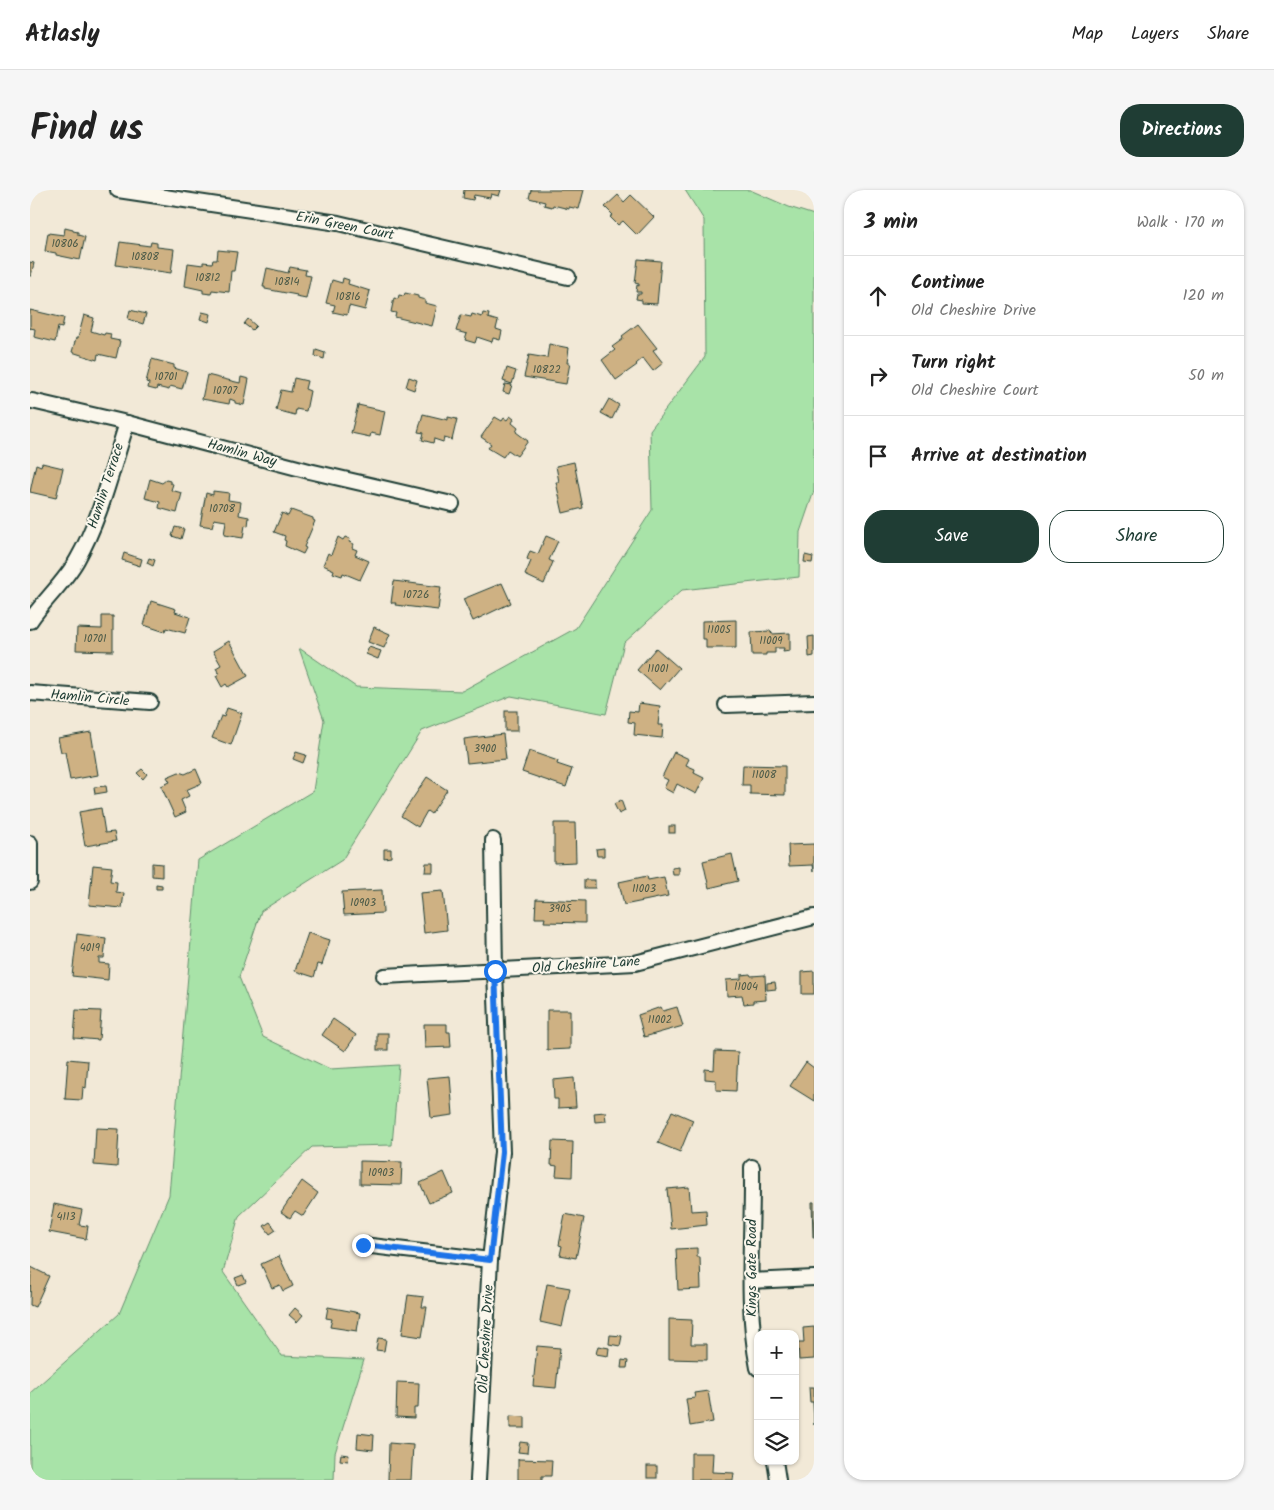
<!DOCTYPE html>
<html lang="en">
<head>
<meta charset="utf-8">
<style>
	body { margin:0; font-family:Kalam,sans-serif; background:#f6f6f6; color:#222 }
	.controls { position:absolute; right:15px; bottom:15px; display:grid; overflow:hidden; border-radius:10px; box-shadow:0 1px 4px #0004 }
	.controls button { width:45px; height:45px; display:grid; place-items:center; padding:0; border:0; border-bottom:1px solid #e0e0e0; background:#fff; color:#222; font:25px sans-serif }
	.stop { position:absolute; width:15px; height:15px; margin:-11px; border:4px solid #1a73e8; border-radius:50%; background:#fff }
	.stop.end { background:#1a73e8; border-color:#fff; box-shadow:0 1px 5px #0008 }
	.list { margin:0; padding:0; list-style:none }
	h2 { display:flex; justify-content:space-between; align-items:center; height:65px; margin:0; padding:0 20px; font-size:21px }
	h2 small { font-size:16px; font-weight:400; color:#767676 }
	.list li { display:grid; grid-template-columns:32px 1fr auto; gap:15px; align-items:center; box-sizing:border-box; height:80px; padding:0 20px; border-top:1px solid #e0e0e0 }
	.list b { display:block; font-size:19px; white-space:nowrap }
	.list p { margin:0; font-size:16px; white-space:nowrap; color:#767676 }
	.list em { font-size:16px; font-style:normal; color:#767676 }
	.actions { display:flex; gap:10px; padding:15px 20px }
	.actions a { flex:1; padding:11px 0; border:1px solid #1f3d34; border-radius:20px; text-align:center; font-size:18px; color:#1f3d34 }
	.actions .main { background:#1f3d34; color:#fff }
	.icon { flex:none; width:28px; height:28px; fill:none; stroke:currentColor; stroke-width:2; stroke-linecap:round; stroke-linejoin:round }
	.map { position:relative; flex:none; width:784px; height:1290px; overflow:hidden; border-radius:20px }
	header { display:flex; align-items:center; gap:30px; box-sizing:border-box; height:70px; padding:0 25px; background:#fff; border-bottom:1px solid #e0e0e0 }
	header strong { font-size:24px }
	nav { display:flex; gap:28px; margin-inline-start:auto; font-size:18px }
	.intro { display:flex; align-items:center; justify-content:space-between; box-sizing:border-box; height:120px; padding:0 30px }
	h1 { margin:0; font-size:35px }
	.button { padding:12px 22px; border-radius:20px; background:#1f3d34; color:#fff; font-size:18px; font-weight:700 }
	main { display:flex; gap:30px; padding:0 30px }
	aside { flex:1; background:#fff; border-radius:20px; box-shadow:0 1px 4px #0004 }
	.map>svg:first-child { display:block }
	.green { fill:#a8e3a8; stroke:#64906e }
	.building { fill:#ceb183; stroke:#1f3d34 }
	.lines { fill:none; stroke-linecap:round; stroke-linejoin:round }
	.minor-casing { stroke:#1f3d34; stroke-width:18 }
	.minor { stroke:#fbf7ec; stroke-width:14 }
	.route { stroke:#1a73e8; stroke-width:6 }
	.labels { text-anchor:middle; dominant-baseline:central; stroke-width:4; stroke-linejoin:round; paint-order:stroke }
	.number-label { font-size:11px; fill:#4b5a48 }
	.street-label { font-size:14px; fill:#1f3d34; stroke:#fbf7ec }
</style>
</head>
<body>
<header>
<strong>Atlasly</strong>
<nav><a>Map</a><a>Layers</a><a>Share</a></nav>
</header>
<div class="intro"><h1>Find us</h1><a class="button">Directions</a></div>
<main>
<div class="map">
<svg width="784" height="1290" viewBox="0 0 784 1290">
	<rect width="100%" height="100%" fill="#f2e9d7"/>
	<filter id="ink" filterUnits="userSpaceOnUse"><feTurbulence type="fractalNoise" baseFrequency=".02" numOctaves="2"/><feDisplacementMap in="SourceGraphic" scale="10" xChannelSelector="R" yChannelSelector="G"/><feConvolveMatrix kernelMatrix="1 2 1 2 8 2 1 2 1" color-interpolation-filters="sRGB"/></filter>
	<g filter="url(#ink)">
		<polygon class="green" points="655,0 720,0 759,17 784,25 784,301 770,342 769,387 652,400 594,453 576,524 481,506 392,541 312,670 231,721 209,787 233,847 300,879 369,875 362,955 282,957 209,1026 193,1082 252,1166 334,1170 305,1263 304,1290 0,1290 0,1203 89,1124 139,1005 168,670 283,601 294,530 269,458 326,497 432,501 546,438 622,320 620,240 675,167 674,30"/>
		<g class="building">
			<polygon points="434,0 471,0 469,6 461,4 460,8 444,5 443,10 433,8"/>
			<polygon points="501,0 554,0 549,19 539,17 539,19 523,15 522,17 514,15 515,12 499,8"/>
			<polygon points="588,5 594,12 601,5 624,27 607,45 593,31 588,35 580,27 583,25 575,17"/>
			<polygon points="35,38 43,40 43,41 48,42 48,45 55,47 50,70 26,65 26,63 15,61 18,43 34,45"/>
			<polygon points="90,52 120,56 121,52 127,53 127,57 144,59 141,83 86,75"/>
			<polygon points="188,60 207,62 204,81 201,81 199,102 182,100 181,104 173,103 173,100 155,96 158,73 173,75 173,72 182,73 183,70 187,70"/>
			<polygon points="608,69 631,71 627,114 612,113 612,110 606,109 607,104 611,104 611,102 606,102 607,95 609,96 609,94 605,93"/>
			<polygon points="0,72 4,73 1,86 0,86"/>
			<polygon points="260,77 276,80 275,85 281,86 276,109 266,107 267,105 235,99 235,97 233,97 237,78 258,83"/>
			<polygon points="313,88 319,90 318,94 340,101 335,120 319,116 317,125 303,122 305,115 296,113 302,90 312,93"/>
			<polygon points="375,103 388,106 388,108 395,110 395,113 407,116 402,136 365,127 366,123 361,122 364,108 368,109 369,105 374,106"/>
			<polygon points="0,120 34,128 32,138 28,137 25,152 4,147 5,139 0,138 0,139"/>
			<polygon points="100,120 116,124 113,134 98,129"/>
			<polygon points="172,122 181,124 179,132 170,129"/>
			<polygon points="453,123 459,124 458,128 468,131 466,139 472,141 470,150 463,148 462,152 447,147 445,153 435,150 437,144 426,141 431,125 441,127 442,124 452,127"/>
			<polygon points="54,125 64,128 61,141 74,145 75,143 81,144 80,149 90,151 86,168 68,164 67,170 42,162 46,148 48,148"/>
			<polygon points="218,129 226,136 222,140 214,134"/>
			<polygon points="608,134 627,158 623,160 633,173 623,181 613,168 606,174 607,175 586,190 572,170 585,160 582,157 593,149 592,146"/>
			<polygon points="519,154 539,158 537,173 540,173 536,194 494,187 499,165 517,168"/>
			<polygon points="286,160 295,163 294,169 285,166"/>
			<polygon points="122,169 144,175 144,178 157,182 152,199 140,196 139,200 127,197 126,200 118,198 119,193 116,192"/>
			<polygon points="477,178 486,181 482,194 473,191"/>
			<polygon points="177,185 210,193 211,187 219,189 214,215 205,213 205,211 200,209 199,214 172,209"/>
			<polygon points="379,187 387,190 384,200 376,197"/>
			<polygon points="264,188 277,191 275,199 280,201 276,221 266,219 265,225 246,220 251,200 261,202"/>
			<polygon points="475,194 482,195 479,204 473,202"/>
			<polygon points="579,209 589,215 582,229 571,223"/>
			<polygon points="328,215 355,221 350,245 341,243 340,247 321,243"/>
			<polygon points="393,224 418,230 418,227 427,229 422,250 414,248 413,252 404,249 403,253 392,250 394,243 388,242"/>
			<polygon points="480,226 484,229 482,233 488,238 486,242 498,251 487,266 478,260 473,267 458,258 461,254 451,247 465,227 472,231 474,228 477,230"/>
			<polygon points="544,272 553,318 533,323 526,292 529,292 526,276"/>
			<polygon points="12,273 33,278 26,308 0,302 6,274 11,276"/>
			<polygon points="120,289 132,293 136,290 140,291 140,293 143,294 141,300 152,303 147,323 129,318 130,312 115,308"/>
			<polygon points="183,301 199,303 198,310 211,312 209,325 219,327 218,336 215,335 213,348 194,345 196,331 184,329 182,337 170,335 176,303 183,305"/>
			<polygon points="261,320 283,328 283,330 285,331 274,357 276,358 273,364 255,356 256,351 254,350 255,346 244,342 252,323 258,326"/>
			<polygon points="145,337 154,339 151,349 142,346"/>
			<polygon points="516,346 528,351 519,370 523,372 514,394 495,385 501,371 497,369 500,361 508,364"/>
			<polygon points="308,347 313,350 315,347 320,349 319,352 324,354 322,358 327,360 325,365 339,371 330,390 313,383 312,386 303,383 304,380 293,375 298,363 301,365"/>
			<polygon points="94,363 112,369 110,376 92,370"/>
			<polygon points="775,365 783,367 782,373 774,372"/>
			<polygon points="119,368 125,370 123,376 117,373"/>
			<polygon points="364,391 411,397 408,420 365,415 366,413 361,413"/>
			<polygon points="472,393 481,413 443,431 433,409"/>
			<polygon points="121,411 146,419 145,422 160,427 155,443 136,438 135,442 114,435"/>
			<polygon points="72,426 83,426 83,461 46,460 47,438 72,439"/>
			<polygon points="706,430 706,458 676,458 676,449 672,449 672,431"/>
			<polygon points="344,437 360,444 354,458 338,452"/>
			<polygon points="741,441 742,444 760,443 760,461 753,462 754,458 745,458 745,463 736,463 736,465 722,465 721,442"/>
			<polygon points="784,446 784,466 779,467 778,447"/>
			<polygon points="199,451 218,486 198,497 196,494 192,497 186,486 189,484 186,478 191,475 183,461"/>
			<polygon points="339,457 351,461 348,469 336,464"/>
			<polygon points="626,458 649,478 630,500 607,480"/>
			<polygon points="609,513 630,516 628,535 633,535 632,548 604,545 605,533 598,532 599,521 608,522"/>
			<polygon points="197,518 212,523 201,555 182,548 191,526 194,527"/>
			<rect x="475" y="521" width="12" height="20"/>
			<polygon points="61,542 68,585 40,590 35,562 31,562 28,548"/>
			<polygon points="473,544 476,569 437,573 434,549"/>
			<polygon points="499,561 528,571 527,574 542,579 536,597 492,582"/>
			<polygon points="266,562 276,565 273,573 263,569"/>
			<polygon points="644,562 659,569 656,575 665,579 664,583 674,588 666,604 647,594 643,603 634,598 638,590 632,587"/>
			<polygon points="713,575 755,576 755,605 720,604 720,595 712,595"/>
			<polygon points="112,579 117,584 113,589 107,583"/>
			<polygon points="166,579 172,593 156,600 159,606 151,610 156,622 145,627 131,596 140,592 137,587 149,582 155,584"/>
			<polygon points="397,587 417,600 401,624 397,621 388,637 371,626"/>
			<polygon points="76,596 77,602 65,604 64,597"/>
			<polygon points="591,610 595,621 589,624 584,614"/>
			<polygon points="71,618 75,643 84,642 86,651 55,656 49,622"/>
			<polygon points="524,633 545,633 546,672 524,673"/>
			<rect x="639" y="636" width="6" height="7"/>
			<polygon points="784,654 784,681 783,675 759,676 758,655"/>
			<polygon points="574,658 574,666 567,666 566,659"/>
			<polygon points="354,659 361,659 361,667 354,668"/>
			<polygon points="702,664 708,691 679,698 673,671"/>
			<polygon points="122,673 132,674 132,687 122,686"/>
			<polygon points="396,673 403,673 403,682 395,682"/>
			<polygon points="63,675 82,677 80,691 87,692 86,702 94,703 92,718 59,715"/>
			<polygon points="649,677 649,685 643,685 642,678"/>
			<polygon points="617,686 618,690 634,687 638,706 594,715 589,692"/>
			<rect x="554" y="690" width="11" height="8"/>
			<polygon points="126,694 132,695 132,699 126,699"/>
			<polygon points="352,700 353,723 314,725 312,702"/>
			<polygon points="413,701 417,740 394,743 390,703"/>
			<polygon points="506,709 555,711 555,733 514,732 515,728 505,728"/>
			<polygon points="278,743 300,750 292,775 288,774 284,787 265,781"/>
			<polygon points="47,744 76,748 74,768 69,768 69,773 79,774 78,790 42,786"/>
			<polygon points="784,781 784,804 772,804 772,782"/>
			<polygon points="720,784 721,786 735,785 736,810 723,811 723,813 714,814 712,805 697,806 696,790 711,789 711,785"/>
			<polygon points="745,792 746,799 737,800 737,793"/>
			<polygon points="631,817 633,821 647,817 653,836 614,847 608,825"/>
			<polygon points="46,820 71,821 69,850 44,848"/>
			<polygon points="517,820 540,820 540,859 517,860"/>
			<polygon points="303,829 326,845 315,861 292,845"/>
			<polygon points="394,834 417,834 417,842 420,842 421,857 395,858"/>
			<rect x="347" y="843" width="11" height="17"/>
			<polygon points="685,861 708,862 706,901 686,900 686,890 675,889 675,879 684,880"/>
			<polygon points="38,869 58,871 56,898 53,897 52,910 35,909"/>
			<polygon points="776,872 784,878 784,911 760,896"/>
			<polygon points="420,886 423,925 401,928 397,888"/>
			<polygon points="544,888 546,917 528,918 528,909 524,909 523,890"/>
			<polygon points="642,921 663,930 650,962 628,953"/>
			<polygon points="575,922 576,931 565,932 564,923"/>
			<polygon points="66,938 89,939 87,977 64,975"/>
			<polygon points="522,951 543,952 542,987 526,986 527,976 521,975"/>
			<polygon points="330,971 372,972 371,995 330,994"/>
			<polygon points="414,982 423,1003 399,1013 390,993"/>
			<polygon points="272,991 288,1003 273,1026 265,1021 260,1028 251,1022"/>
			<polygon points="659,997 661,1021 676,1020 677,1035 641,1039 637,999"/>
			<polygon points="782,1012 784,1012 784,1047 783,1047"/>
			<polygon points="24,1014 52,1020 49,1035 58,1036 56,1049 19,1042"/>
			<polygon points="535,1024 554,1028 546,1068 530,1065 532,1056 529,1055"/>
			<polygon points="240,1032 246,1040 240,1044 234,1036"/>
			<polygon points="667,1058 667,1067 670,1067 671,1099 648,1100 646,1059"/>
			<polygon points="249,1066 263,1096 253,1101 250,1095 242,1098 231,1074"/>
			<polygon points="1,1077 19,1086 5,1117 0,1115"/>
			<polygon points="213,1085 216,1092 208,1095 205,1088"/>
			<polygon points="517,1094 540,1098 532,1137 510,1132"/>
			<polygon points="378,1105 394,1107 392,1117 397,1117 392,1147 372,1144"/>
			<polygon points="298,1117 330,1123 327,1141 300,1137 302,1129 296,1128"/>
			<polygon points="265,1118 273,1125 267,1132 259,1125"/>
			<polygon points="639,1129 662,1130 661,1154 677,1154 677,1170 639,1169"/>
			<polygon points="784,1137 784,1169 769,1170 768,1153 774,1153 773,1138"/>
			<polygon points="580,1145 592,1146 590,1156 579,1154"/>
			<polygon points="348,1148 356,1149 354,1161 346,1160"/>
			<polygon points="507,1156 530,1158 526,1198 503,1196"/>
			<polygon points="568,1156 579,1158 578,1166 566,1164"/>
			<polygon points="592,1170 598,1171 597,1178 591,1178"/>
			<polygon points="367,1192 389,1193 388,1218 384,1218 384,1228 366,1227"/>
			<polygon points="779,1197 784,1197 784,1235 783,1212 780,1212"/>
			<polygon points="678,1201 683,1232 660,1236 656,1209 665,1208 664,1203"/>
			<polygon points="480,1226 495,1227 495,1238 480,1238"/>
			<polygon points="328,1243 344,1245 343,1260 327,1258"/>
			<polygon points="490,1252 498,1253 497,1263 488,1262"/>
			<polygon points="359,1253 383,1255 381,1290 358,1290"/>
			<polygon points="661,1263 683,1263 682,1282 704,1283 703,1290 661,1290"/>
			<polygon points="311,1264 319,1265 318,1271 310,1270"/>
			<polygon points="488,1269 522,1270 521,1286 512,1286 512,1290 488,1290"/>
			<rect x="617" y="1276" width="10" height="12"/>
		</g>
		<g class="lines">
			<g class="minor-casing">
				<g id="minor">
					<polyline points="88,0 308,33 538,87"/>
					<polyline points="2,211 97,233 279,281 422,314"/>
					<path d="M0 431C14 410 34 393 47 370 71 328 82 279 97 233"/>
					<polyline points="0,503 120,512"/>
					<polyline points="696,515 784,512"/>
					<polyline points="0,653 0,692"/>
					<polyline points="354,786 605,773 784,727"/>
					<path d="M722 977C723 1044 715 1112 728 1178"/>
					<polyline points="333,1055 460,1070"/>
					<polyline points="721,1091 784,1088"/>
					<polyline points="745,1271 748,1290"/>
					<polyline points="448,1290 460,1070 472,962 465,781 463,650"/>
				</g>
			</g>
			<use href="#minor" class="minor"/>
		</g>
	</g>
	<g class="lines" filter="url(#ink)">
		<polyline class="route" points="333,1055 460,1070 472,962 465,781"/>
	</g>
	<g class="labels">
		<g class="number-label">
			<text x="35" y="54">10806</text>
			<text x="115" y="67">10808</text>
			<text x="178" y="88">10812</text>
			<text x="257" y="92">10814</text>
			<text x="318" y="107">10816</text>
			<text x="517" y="180">10822</text>
			<text x="136" y="187">10701</text>
			<text x="195" y="201">10707</text>
			<text x="192" y="319">10708</text>
			<text x="386" y="405">10726</text>
			<text x="689" y="440">11005</text>
			<text x="65" y="449">10701</text>
			<text x="741" y="451">11009</text>
			<text x="628" y="479">11001</text>
			<text x="455" y="559">3900</text>
			<text x="734" y="585">11008</text>
			<text x="614" y="699">11003</text>
			<text x="333" y="713">10903</text>
			<text x="530" y="719">3905</text>
			<text x="60" y="758">4019</text>
			<text x="716" y="797">11004</text>
			<text x="630" y="830">11002</text>
			<text x="351" y="983">10903</text>
			<text x="36" y="1027">4113</text>
		</g>
		<g class="street-label">
			<text transform="translate(315 36) rotate(11)">Erin Green Court</text>
			<text transform="translate(212 263) rotate(15)">Hamlin Way</text>
			<text transform="translate(76 296) rotate(-72)">Hamlin Terrace</text>
			<text transform="translate(60 508) rotate(5)">Hamlin Circle</text>
			<text transform="translate(556 775) rotate(-4)">Old Cheshire Lane</text>
			<text transform="translate(722 1078) rotate(-90)">Kings Gate Road</text>
			<text transform="translate(456 1149) rotate(-87)">Old Cheshire Drive</text>
		</g>
	</g>
</svg>
<div class="controls">
<button>+</button>
<button>−</button>
<button><svg class="icon" aria-label="layers" viewBox="0 0 24 24"><path d="M12 4l9 5-9 5-9-5zM3 14l9 5 9-5"/></svg></button>
</div>
<div class="stop" style="left:465px;top:781px"></div>
<div class="stop end" style="left:333px;top:1055px"></div>
</div>
<aside>
<h2>3 min<small>Walk · 170 m</small></h2>
<ul class="list">
<li><svg class="icon" aria-label="ahead" viewBox="0 0 24 24"><path d="M12 20V5M6 11l6-6 6 6"/></svg><div><b>Continue</b><p>Old Cheshire Drive</p></div><em>120 m</em></li>
<li><svg class="icon" aria-label="right" viewBox="0 0 24 24"><path d="M7 20v-9h11M14 6l5 5-5 5"/></svg><div><b>Turn right</b><p>Old Cheshire Court</p></div><em>50 m</em></li>
<li><svg class="icon" aria-label="arrive" viewBox="0 0 24 24"><path d="M6 21V4h12l-3 4 3 4H6"/></svg><div><b>Arrive at destination</b></div></li>
</ul>
<div class="actions"><a class="main">Save</a><a>Share</a></div>
</aside>
</main>
</body>
</html>
